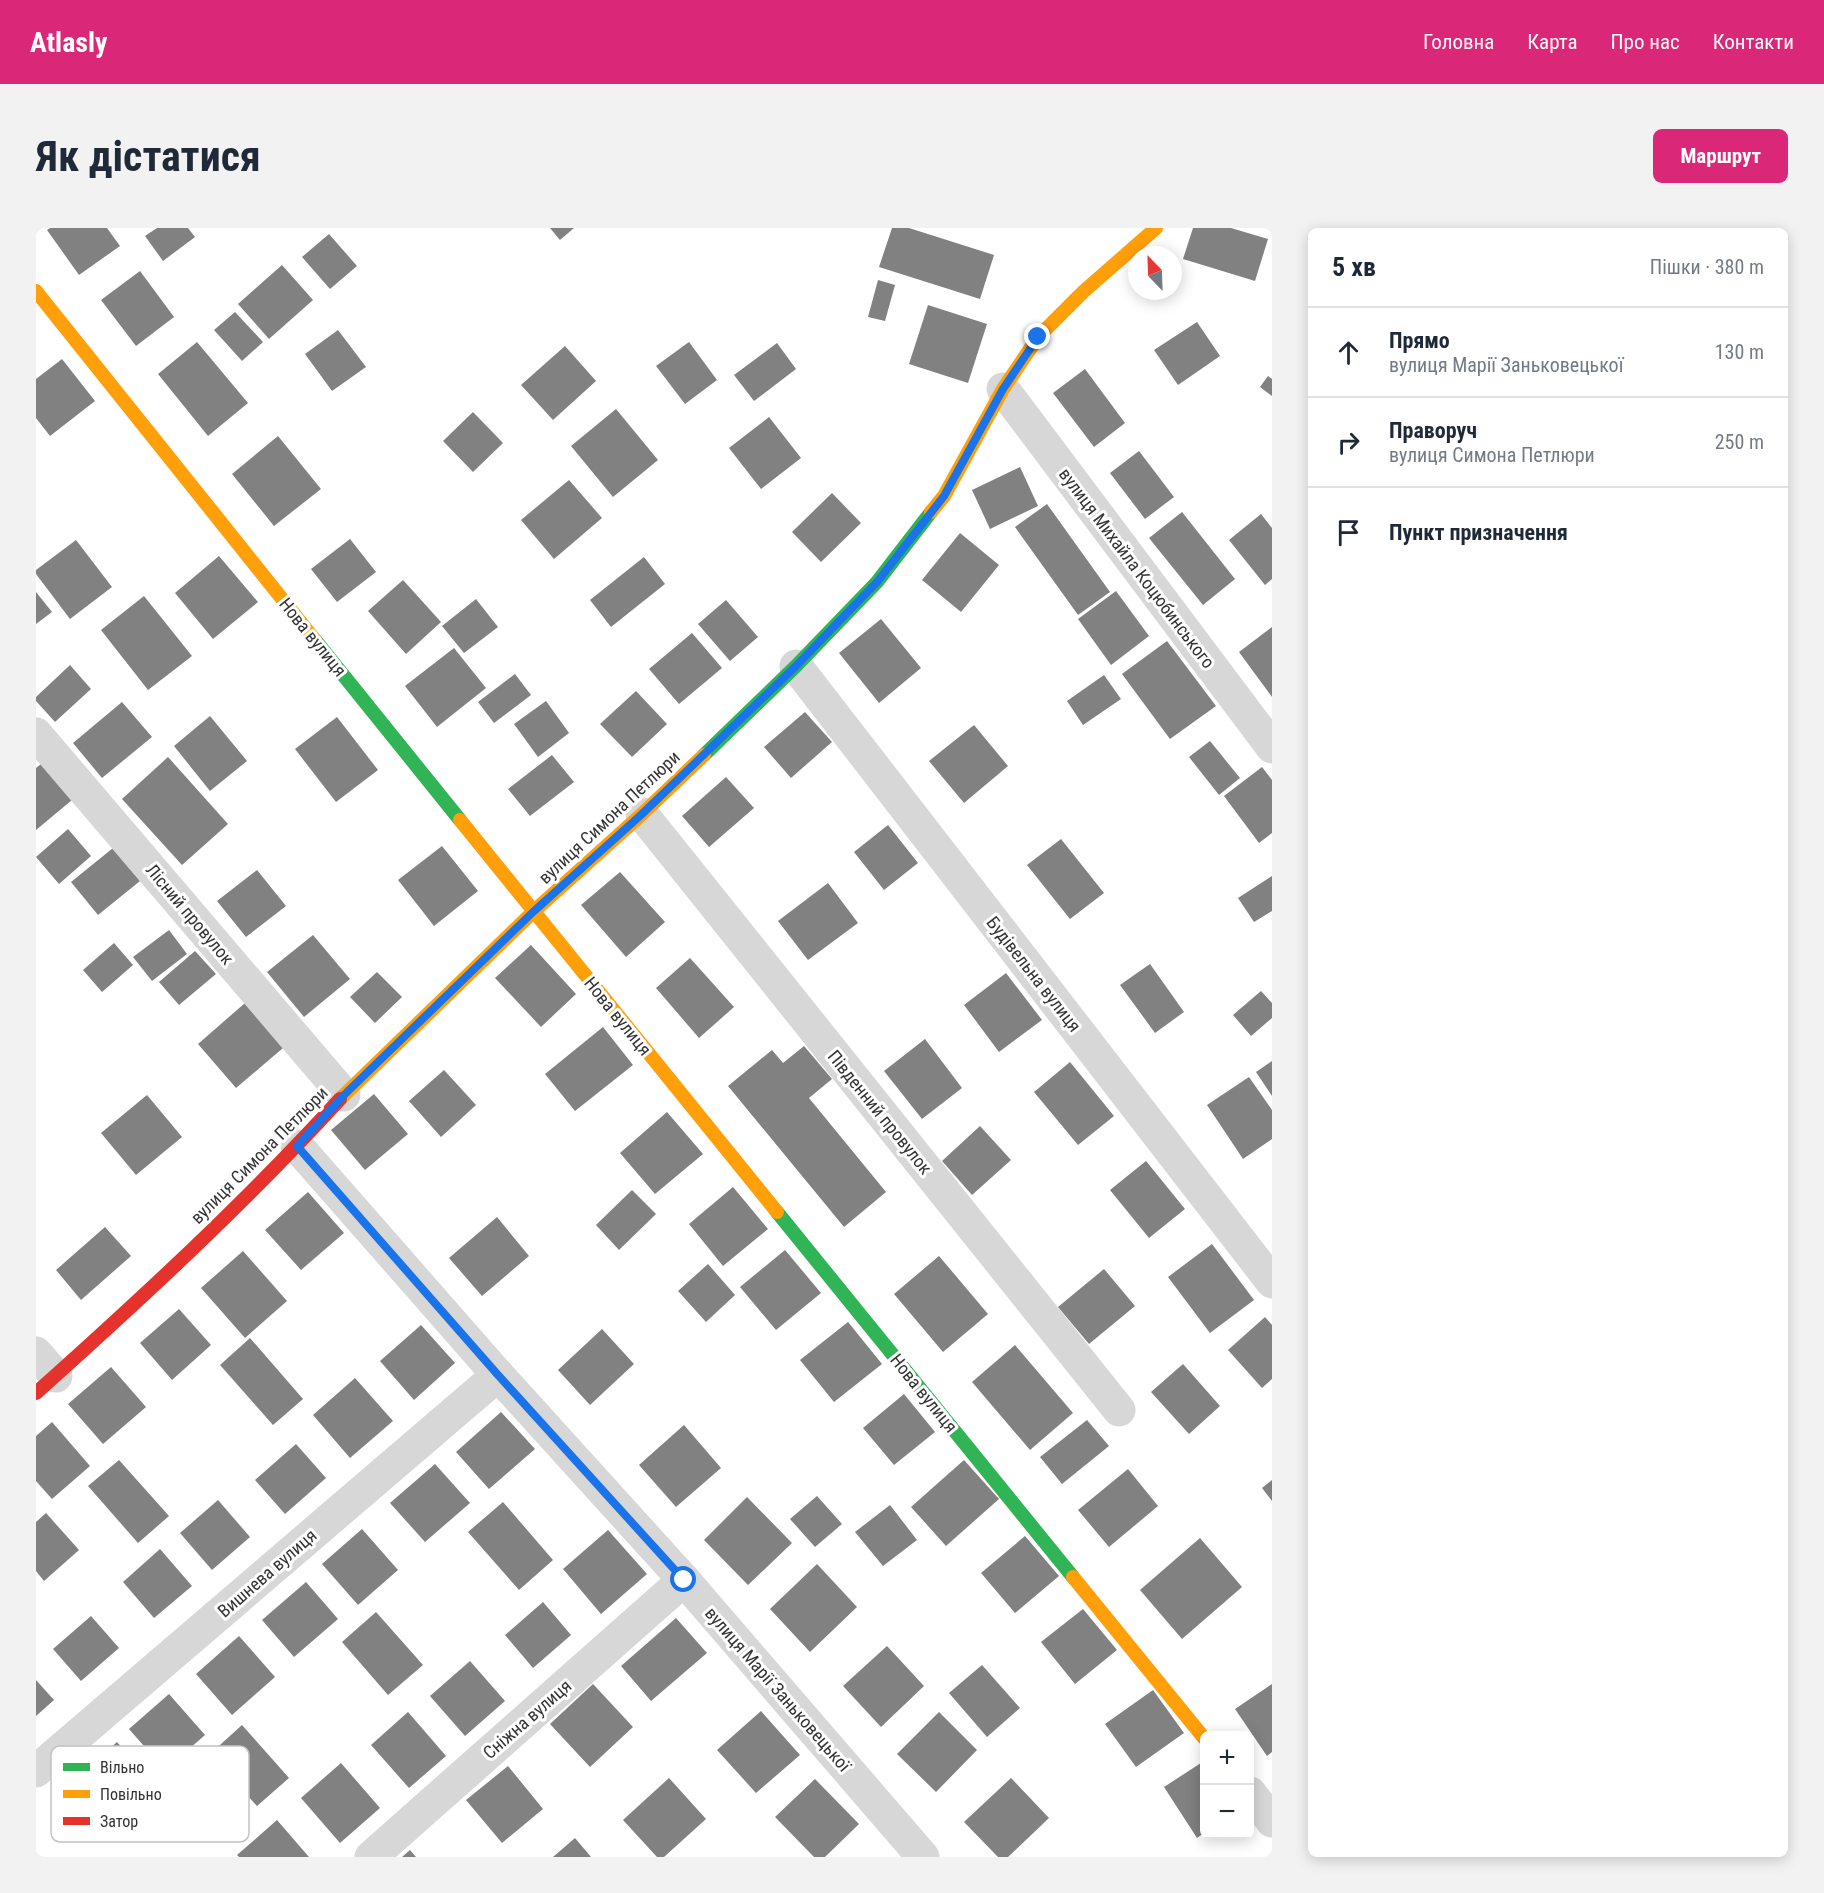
<!DOCTYPE html>
<html lang="uk">
<head>
<meta charset="utf-8">
<style>
	body { margin:0; font-family:"Roboto Condensed",sans-serif; background:#f2f2f3; color:#1f2937 }
	.controls { position:absolute; right:18px; bottom:18px; display:grid; overflow:hidden; border-radius:9px; box-shadow:0 3px 15px #0003 }
	.controls button { width:54px; height:54px; display:grid; place-items:center; padding:0; border:0; border-bottom:2px solid #e0e1e3; background:#fff; color:#1f2937; font:30px sans-serif }
	.compass { position:absolute; left:1092px; top:18px; width:54px; height:54px; border-radius:50%; background:#fff; box-shadow:0 3px 15px #0003; rotate:337deg }
	.stop { position:absolute; width:18px; height:18px; margin:-14px; border:4px solid #1a73e8; border-radius:50%; background:#fff }
	.stop.end { background:#1a73e8; border-color:#fff; box-shadow:0 2px 6px #0008 }
	.list { margin:0; padding:0; list-style:none }
	h2 { display:flex; justify-content:space-between; align-items:center; height:78px; margin:0; padding:0 24px; font-size:26px }
	h2 small { font-size:20px; font-weight:400; color:#747a83 }
	.list li { display:grid; grid-template-columns:39px 1fr auto; gap:18px; align-items:center; box-sizing:border-box; height:90px; padding:0 24px; border-top:2px solid #e0e1e3 }
	.list b { display:block; font-size:22px; white-space:nowrap }
	.list p { margin:0; font-size:20px; white-space:nowrap; color:#747a83 }
	.list em { font-size:20px; font-style:normal; color:#747a83 }
	.icon { flex:none; width:33px; height:33px; fill:none; stroke:currentColor; stroke-width:2; stroke-linecap:round; stroke-linejoin:round }
	.map { position:relative; flex:none; width:1236px; height:1629px; overflow:hidden; border-radius:9px }
	header { display:flex; align-items:center; gap:36px; box-sizing:border-box; height:84px; padding:0 30px; background:#db2777; color:#fff }
	header strong { font-size:28px }
	nav { display:flex; gap:33px; margin-inline-start:auto; font-size:21px }
	.intro { display:flex; align-items:center; justify-content:space-between; box-sizing:border-box; height:144px; padding:0 36px }
	h1 { margin:0; font-size:42px }
	.button { padding:15px 27px; border-radius:9px; background:#db2777; color:#fff; font-size:21px; font-weight:700 }
	main { display:flex; gap:36px; padding:0 36px }
	aside { flex:1; background:#fff; border-radius:9px; box-shadow:0 3px 15px #0003 }
	.map>svg:first-child { display:block }
	.building { fill:#818181 }
	.lines { fill:none; stroke-linecap:round; stroke-linejoin:round }
	.street { stroke:#d7d7d7; stroke-width:33 }
	.fast { stroke:#30b455; stroke-width:14 }
	.slow { stroke:#ff9f0a; stroke-width:14 }
	.jam { stroke:#e5322d; stroke-width:14 }
	.route { stroke:#1a73e8; stroke-width:8 }
	.labels { text-anchor:middle; dominant-baseline:central; stroke-width:6; stroke-linejoin:round; paint-order:stroke }
	.street-label { font-size:18px; fill:#333; stroke:#fff }
	.key { fill:#fff; stroke:#c2c2c2; stroke-width:1.5 }
	.key-label { font-size:16px; fill:#333 }
</style>
</head>
<body>
<header>
<strong>Atlasly</strong>
<nav><a>Головна</a><a>Карта</a><a>Про нас</a><a>Контакти</a></nav>
</header>
<div class="intro"><h1>Як дістатися</h1><a class="button">Маршрут</a></div>
<main>
<div class="map">
<svg width="1236" height="1629" viewBox="0 0 1236 1629">
	<rect width="100%" height="100%" fill="#fff"/>
	<g class="building">
		<polygon points="14,0 71,0 84,18 43,47 11,2"/>
		<polygon points="121,0 152,0 159,9 127,33 109,8"/>
		<polygon points="514,0 538,0 524,12"/>
		<polygon points="856,0 873,0 958,27 944,71 843,39"/>
		<polygon points="1157,0 1195,0 1232,11 1219,53 1147,31"/>
		<polygon points="293,6 321,38 294,61 266,29"/>
		<polygon points="246,37 277,72 233,111 202,76"/>
		<polygon points="104,43 138,89 100,118 65,72"/>
		<polygon points="842,52 859,57 849,93 832,89"/>
		<polygon points="892,77 951,96 932,155 873,136"/>
		<polygon points="199,84 227,114 206,133 178,102"/>
		<polygon points="1161,94 1184,128 1142,157 1118,122"/>
		<polygon points="302,102 330,139 296,163 269,126"/>
		<polygon points="161,114 212,175 172,208 122,146"/>
		<polygon points="653,114 681,152 649,176 620,138"/>
		<polygon points="741,115 760,141 718,173 698,147"/>
		<polygon points="529,118 560,153 517,192 485,157"/>
		<polygon points="26,131 59,173 14,208 0,190 0,151"/>
		<polygon points="1049,141 1089,195 1058,219 1017,165"/>
		<polygon points="1232,148 1236,151 1236,168 1224,159"/>
		<polygon points="580,181 622,232 577,269 535,218"/>
		<polygon points="437,184 467,215 437,244 407,213"/>
		<polygon points="733,189 765,230 725,261 693,220"/>
		<polygon points="242,208 285,261 238,298 196,246"/>
		<polygon points="1103,223 1138,269 1109,291 1074,245"/>
		<polygon points="984,239 1002,278 954,301 936,262"/>
		<polygon points="533,252 566,290 518,331 485,292"/>
		<polygon points="796,265 825,295 785,334 756,304"/>
		<polygon points="1011,276 1074,364 1042,387 979,299"/>
		<polygon points="1146,284 1199,351 1167,377 1113,310"/>
		<polygon points="1225,286 1236,300 1236,351 1229,357 1193,312"/>
		<polygon points="924,305 963,337 925,384 886,352"/>
		<polygon points="314,311 340,344 301,374 275,341"/>
		<polygon points="40,312 76,359 34,391 0,346 0,342"/>
		<polygon points="183,328 222,374 177,411 139,365"/>
		<polygon points="608,329 629,356 575,399 554,372"/>
		<polygon points="367,352 405,394 370,426 332,383"/>
		<polygon points="1080,363 1113,408 1075,437 1042,391"/>
		<polygon points="0,364 16,384 0,396"/>
		<polygon points="108,368 156,428 112,462 65,402"/>
		<polygon points="440,371 462,399 428,425 406,398"/>
		<polygon points="690,372 722,409 694,433 662,396"/>
		<polygon points="845,391 885,440 843,475 803,425"/>
		<polygon points="1236,399 1236,469 1203,424"/>
		<polygon points="656,405 686,440 643,476 613,441"/>
		<polygon points="1131,413 1180,478 1134,511 1086,446"/>
		<polygon points="418,420 450,460 401,499 369,458"/>
		<polygon points="34,437 55,461 19,494 0,473 0,469"/>
		<polygon points="479,446 495,467 458,495 442,474"/>
		<polygon points="1068,447 1085,471 1047,497 1031,473"/>
		<polygon points="600,463 631,496 596,529 564,496"/>
		<polygon points="510,473 533,505 502,529 478,496"/>
		<polygon points="86,474 116,509 66,550 37,515"/>
		<polygon points="769,484 796,514 755,550 728,519"/>
		<polygon points="174,488 211,533 174,563 138,518"/>
		<polygon points="301,489 342,542 300,574 259,521"/>
		<polygon points="938,497 972,538 928,575 893,533"/>
		<polygon points="1174,513 1204,550 1183,567 1153,529"/>
		<polygon points="516,527 538,554 494,588 472,561"/>
		<polygon points="132,529 192,596 146,637 86,571"/>
		<polygon points="5,536 36,572 0,602 0,540"/>
		<polygon points="1226,539 1236,552 1236,605 1223,615 1188,568"/>
		<polygon points="690,549 718,580 673,619 646,588"/>
		<polygon points="852,597 882,635 848,662 818,624"/>
		<polygon points="32,601 55,628 23,656 0,629"/>
		<polygon points="1025,611 1068,665 1034,691 991,637"/>
		<polygon points="406,618 442,663 398,698 362,652"/>
		<polygon points="77,620 104,653 62,687 35,654"/>
		<polygon points="221,642 250,678 210,709 181,673"/>
		<polygon points="584,644 629,694 590,729 545,677"/>
		<polygon points="1236,648 1236,683 1218,694 1202,670"/>
		<polygon points="792,655 822,695 772,732 742,693"/>
		<polygon points="133,702 151,726 116,753 97,729"/>
		<polygon points="277,707 314,751 268,789 231,744"/>
		<polygon points="78,715 97,737 66,764 47,742"/>
		<polygon points="495,717 540,766 505,799 459,750"/>
		<polygon points="159,723 180,746 143,777 123,754"/>
		<polygon points="654,730 698,779 663,810 620,760"/>
		<polygon points="1114,736 1148,784 1119,805 1084,757"/>
		<polygon points="341,744 366,769 339,795 314,769"/>
		<polygon points="970,745 1006,792 963,824 928,777"/>
		<polygon points="1225,763 1236,775 1236,790 1215,808 1197,787"/>
		<polygon points="209,775 247,820 200,860 162,816"/>
		<polygon points="567,799 597,837 539,883 509,846"/>
		<polygon points="889,811 926,860 886,891 848,843"/>
		<polygon points="768,818 796,851 773,870 850,964 808,999 692,858 736,822 747,835"/>
		<polygon points="1236,833 1236,868 1220,844"/>
		<polygon points="1034,834 1078,888 1042,917 998,864"/>
		<polygon points="408,842 440,877 405,909 373,873"/>
		<polygon points="1213,849 1236,882 1236,911 1207,931 1171,877"/>
		<polygon points="338,866 372,906 329,942 295,902"/>
		<polygon points="111,867 146,909 100,947 65,905"/>
		<polygon points="631,884 667,926 619,966 584,925"/>
		<polygon points="944,898 975,932 936,967 906,933"/>
		<polygon points="1110,933 1149,981 1113,1010 1074,962"/>
		<polygon points="697,959 732,1001 687,1038 653,996"/>
		<polygon points="596,962 620,986 583,1022 560,997"/>
		<polygon points="272,964 308,1005 265,1042 229,1002"/>
		<polygon points="461,989 493,1028 446,1068 413,1030"/>
		<polygon points="69,999 95,1028 45,1072 20,1042"/>
		<polygon points="1176,1016 1218,1072 1174,1105 1132,1049"/>
		<polygon points="749,1022 785,1065 740,1102 704,1059"/>
		<polygon points="207,1023 251,1073 209,1110 165,1060"/>
		<polygon points="903,1028 952,1086 907,1124 858,1066"/>
		<polygon points="672,1036 699,1067 670,1094 642,1063"/>
		<polygon points="1068,1041 1099,1078 1053,1116 1022,1079"/>
		<polygon points="143,1081 175,1117 136,1152 104,1115"/>
		<polygon points="1229,1089 1236,1097 1236,1151 1226,1160 1192,1122"/>
		<polygon points="812,1094 846,1136 798,1174 764,1132"/>
		<polygon points="385,1097 419,1135 378,1172 344,1133"/>
		<polygon points="566,1101 598,1136 554,1177 522,1142"/>
		<polygon points="214,1110 267,1171 237,1197 184,1137"/>
		<polygon points="979,1117 1037,1185 994,1222 936,1154"/>
		<polygon points="1147,1136 1184,1178 1153,1206 1115,1164"/>
		<polygon points="75,1139 110,1179 67,1216 32,1176"/>
		<polygon points="319,1150 357,1193 314,1230 277,1187"/>
		<polygon points="868,1166 899,1204 858,1237 827,1200"/>
		<polygon points="465,1184 499,1221 453,1261 420,1224"/>
		<polygon points="1051,1192 1073,1218 1026,1256 1004,1229"/>
		<polygon points="16,1194 54,1238 16,1271 0,1253 0,1208"/>
		<polygon points="648,1197 685,1240 640,1279 603,1237"/>
		<polygon points="260,1216 290,1250 249,1286 219,1252"/>
		<polygon points="83,1232 133,1288 102,1315 52,1258"/>
		<polygon points="928,1232 963,1271 910,1318 875,1279"/>
		<polygon points="399,1236 434,1275 389,1314 354,1275"/>
		<polygon points="1092,1241 1122,1278 1073,1319 1042,1282"/>
		<polygon points="1236,1252 1236,1273 1226,1260"/>
		<polygon points="781,1268 806,1296 779,1319 754,1291"/>
		<polygon points="711,1269 756,1315 712,1357 668,1312"/>
		<polygon points="182,1272 214,1309 176,1342 144,1305"/>
		<polygon points="467,1274 517,1332 483,1362 432,1304"/>
		<polygon points="854,1277 881,1312 847,1338 819,1304"/>
		<polygon points="10,1285 43,1322 8,1353 0,1343 0,1294"/>
		<polygon points="326,1301 362,1342 322,1377 286,1336"/>
		<polygon points="572,1302 611,1346 565,1386 527,1341"/>
		<polygon points="989,1308 1023,1348 979,1385 945,1345"/>
		<polygon points="1164,1310 1206,1359 1146,1411 1104,1362"/>
		<polygon points="124,1321 156,1358 118,1390 87,1354"/>
		<polygon points="781,1336 821,1379 774,1424 734,1381"/>
		<polygon points="270,1354 302,1391 258,1429 226,1392"/>
		<polygon points="507,1374 535,1407 497,1440 469,1407"/>
		<polygon points="1047,1381 1081,1422 1039,1456 1005,1414"/>
		<polygon points="340,1384 387,1437 352,1467 306,1414"/>
		<polygon points="55,1388 83,1420 45,1453 17,1421"/>
		<polygon points="640,1390 671,1425 615,1473 585,1438"/>
		<polygon points="203,1408 239,1449 196,1487 160,1446"/>
		<polygon points="851,1418 888,1458 845,1499 807,1458"/>
		<polygon points="434,1433 469,1473 429,1508 394,1468"/>
		<polygon points="946,1437 984,1480 951,1509 913,1465"/>
		<polygon points="0,1452 18,1472 0,1488"/>
		<polygon points="557,1456 597,1499 554,1539 514,1496"/>
		<polygon points="1236,1456 1236,1524 1231,1528 1199,1481"/>
		<polygon points="1117,1462 1148,1505 1100,1539 1069,1496"/>
		<polygon points="133,1466 169,1507 129,1542 93,1501"/>
		<polygon points="725,1483 764,1527 720,1565 681,1522"/>
		<polygon points="372,1484 410,1528 373,1560 335,1517"/>
		<polygon points="903,1484 941,1522 900,1564 861,1526"/>
		<polygon points="206,1497 253,1550 221,1578 174,1526"/>
		<polygon points="81,1514 117,1555 74,1592 38,1552"/>
		<polygon points="1168,1533 1168,1605 1161,1610 1128,1559"/>
		<polygon points="305,1535 344,1580 304,1615 265,1570"/>
		<polygon points="472,1538 507,1581 466,1615 430,1572"/>
		<polygon points="633,1550 670,1591 628,1629 621,1629 587,1592"/>
		<polygon points="975,1550 1013,1590 972,1629 962,1629 928,1594"/>
		<polygon points="779,1551 823,1596 789,1629 778,1629 739,1589"/>
		<polygon points="241,1592 273,1629 203,1629 201,1627"/>
		<polygon points="539,1610 555,1629 517,1629"/>
		<polygon points="374,1622 380,1629 366,1629"/>
	</g>
	<g class="lines">
		<g class="street">
			<polyline points="967,161 1236,519"/>
			<polyline points="760,438 1236,1054"/>
			<polyline points="0,506 308,867"/>
			<polyline points="606,586 1083,1182"/>
			<polyline points="261,918 462,1147 648,1352 887,1629"/>
			<polyline points="0,1125 20,1148"/>
			<polyline points="0,1543 462,1147"/>
			<polyline points="1214,1565 1236,1593"/>
			<polyline points="335,1629 648,1352"/>
		</g>
		<g class="fast">
			<polyline points="279,412 424,592"/>
			<polyline points="668,527 760,438 841,354 895,284"/>
			<polyline points="741,984 1037,1349"/>
		</g>
		<g class="slow">
			<polyline points="0,63 279,412"/>
			<polyline points="895,284 908,268 967,161 1002,109 1047,64 1120,0"/>
			<polyline points="424,592 741,984"/>
			<polyline points="304,871 497,684 606,586 668,527"/>
			<polyline points="1037,1349 1168,1510"/>
		</g>
		<path class="jam" d="M0 1165C105 1071 209 975 304 871"/>
	</g>
	<g class="lines">
		<polyline class="route" points="648,1352 462,1147 261,918 308,867 497,684 606,586 760,438 841,354 908,268 967,161 1002,109"/>
	</g>
	<g class="labels">
		<g class="street-label">
			<text transform="translate(1101 340) rotate(53)">вулиця Михайла Коцюбинського</text>
			<text transform="translate(277 409) rotate(51)">Нова вулиця</text>
			<text transform="translate(573 589) rotate(-43)">вулиця Симона Петлюри</text>
			<text transform="translate(154 686) rotate(50)">Лісний провулок</text>
			<text transform="translate(998 746) rotate(52)">Будівельна вулиця</text>
			<text transform="translate(582 788) rotate(51)">Нова вулиця</text>
			<text transform="translate(844 884) rotate(51)">Південний провулок</text>
			<text transform="translate(223 927) rotate(-45)">вулиця Симона Петлюри</text>
			<text transform="translate(888 1165) rotate(51)">Нова вулиця</text>
			<text transform="translate(231 1345) rotate(-41)">Вишнева вулиця</text>
			<text transform="translate(742 1461) rotate(49)">вулиця Марії Заньковецької</text>
			<text transform="translate(491 1491) rotate(-41)">Сніжна вулиця</text>
		</g>
	</g>
	<rect x="15" y="1518" width="198" height="96" rx="9" class="key"/>
	<rect x="27" y="1535" width="27" height="8" fill="#30b455"/>
	<rect x="27" y="1562" width="27" height="8" fill="#ff9f0a"/>
	<rect x="27" y="1589" width="27" height="8" fill="#e5322d"/>
	<g class="key-label">
		<text x="64" y="1545">Вільно</text>
		<text x="64" y="1572">Повільно</text>
		<text x="64" y="1599">Затор</text>
	</g>
</svg>
<div class="controls">
<button>+</button>
<button>−</button>
</div>
<svg class="compass" viewBox="-18 -18 36 36"><path d="M0-13l5 13h-10z" fill="#e53935"/><path d="M0 13l5-13h-10z" fill="#747a83"/></svg>
<div class="stop" style="left:648px;top:1352px"></div>
<div class="stop end" style="left:1002px;top:109px"></div>
</div>
<aside>
<h2>5 хв<small>Пішки · 380 m</small></h2>
<ul class="list">
<li><svg class="icon" aria-label="ahead" viewBox="0 0 24 24"><path d="M12 20V5M6 11l6-6 6 6"/></svg><div><b>Прямо</b><p>вулиця Марії Заньковецької</p></div><em>130 m</em></li>
<li><svg class="icon" aria-label="right" viewBox="0 0 24 24"><path d="M7 20v-9h11M14 6l5 5-5 5"/></svg><div><b>Праворуч</b><p>вулиця Симона Петлюри</p></div><em>250 m</em></li>
<li><svg class="icon" aria-label="arrive" viewBox="0 0 24 24"><path d="M6 21V4h12l-3 4 3 4H6"/></svg><div><b>Пункт призначення</b></div></li>
</ul>
</aside>
</main>
</body>
</html>
